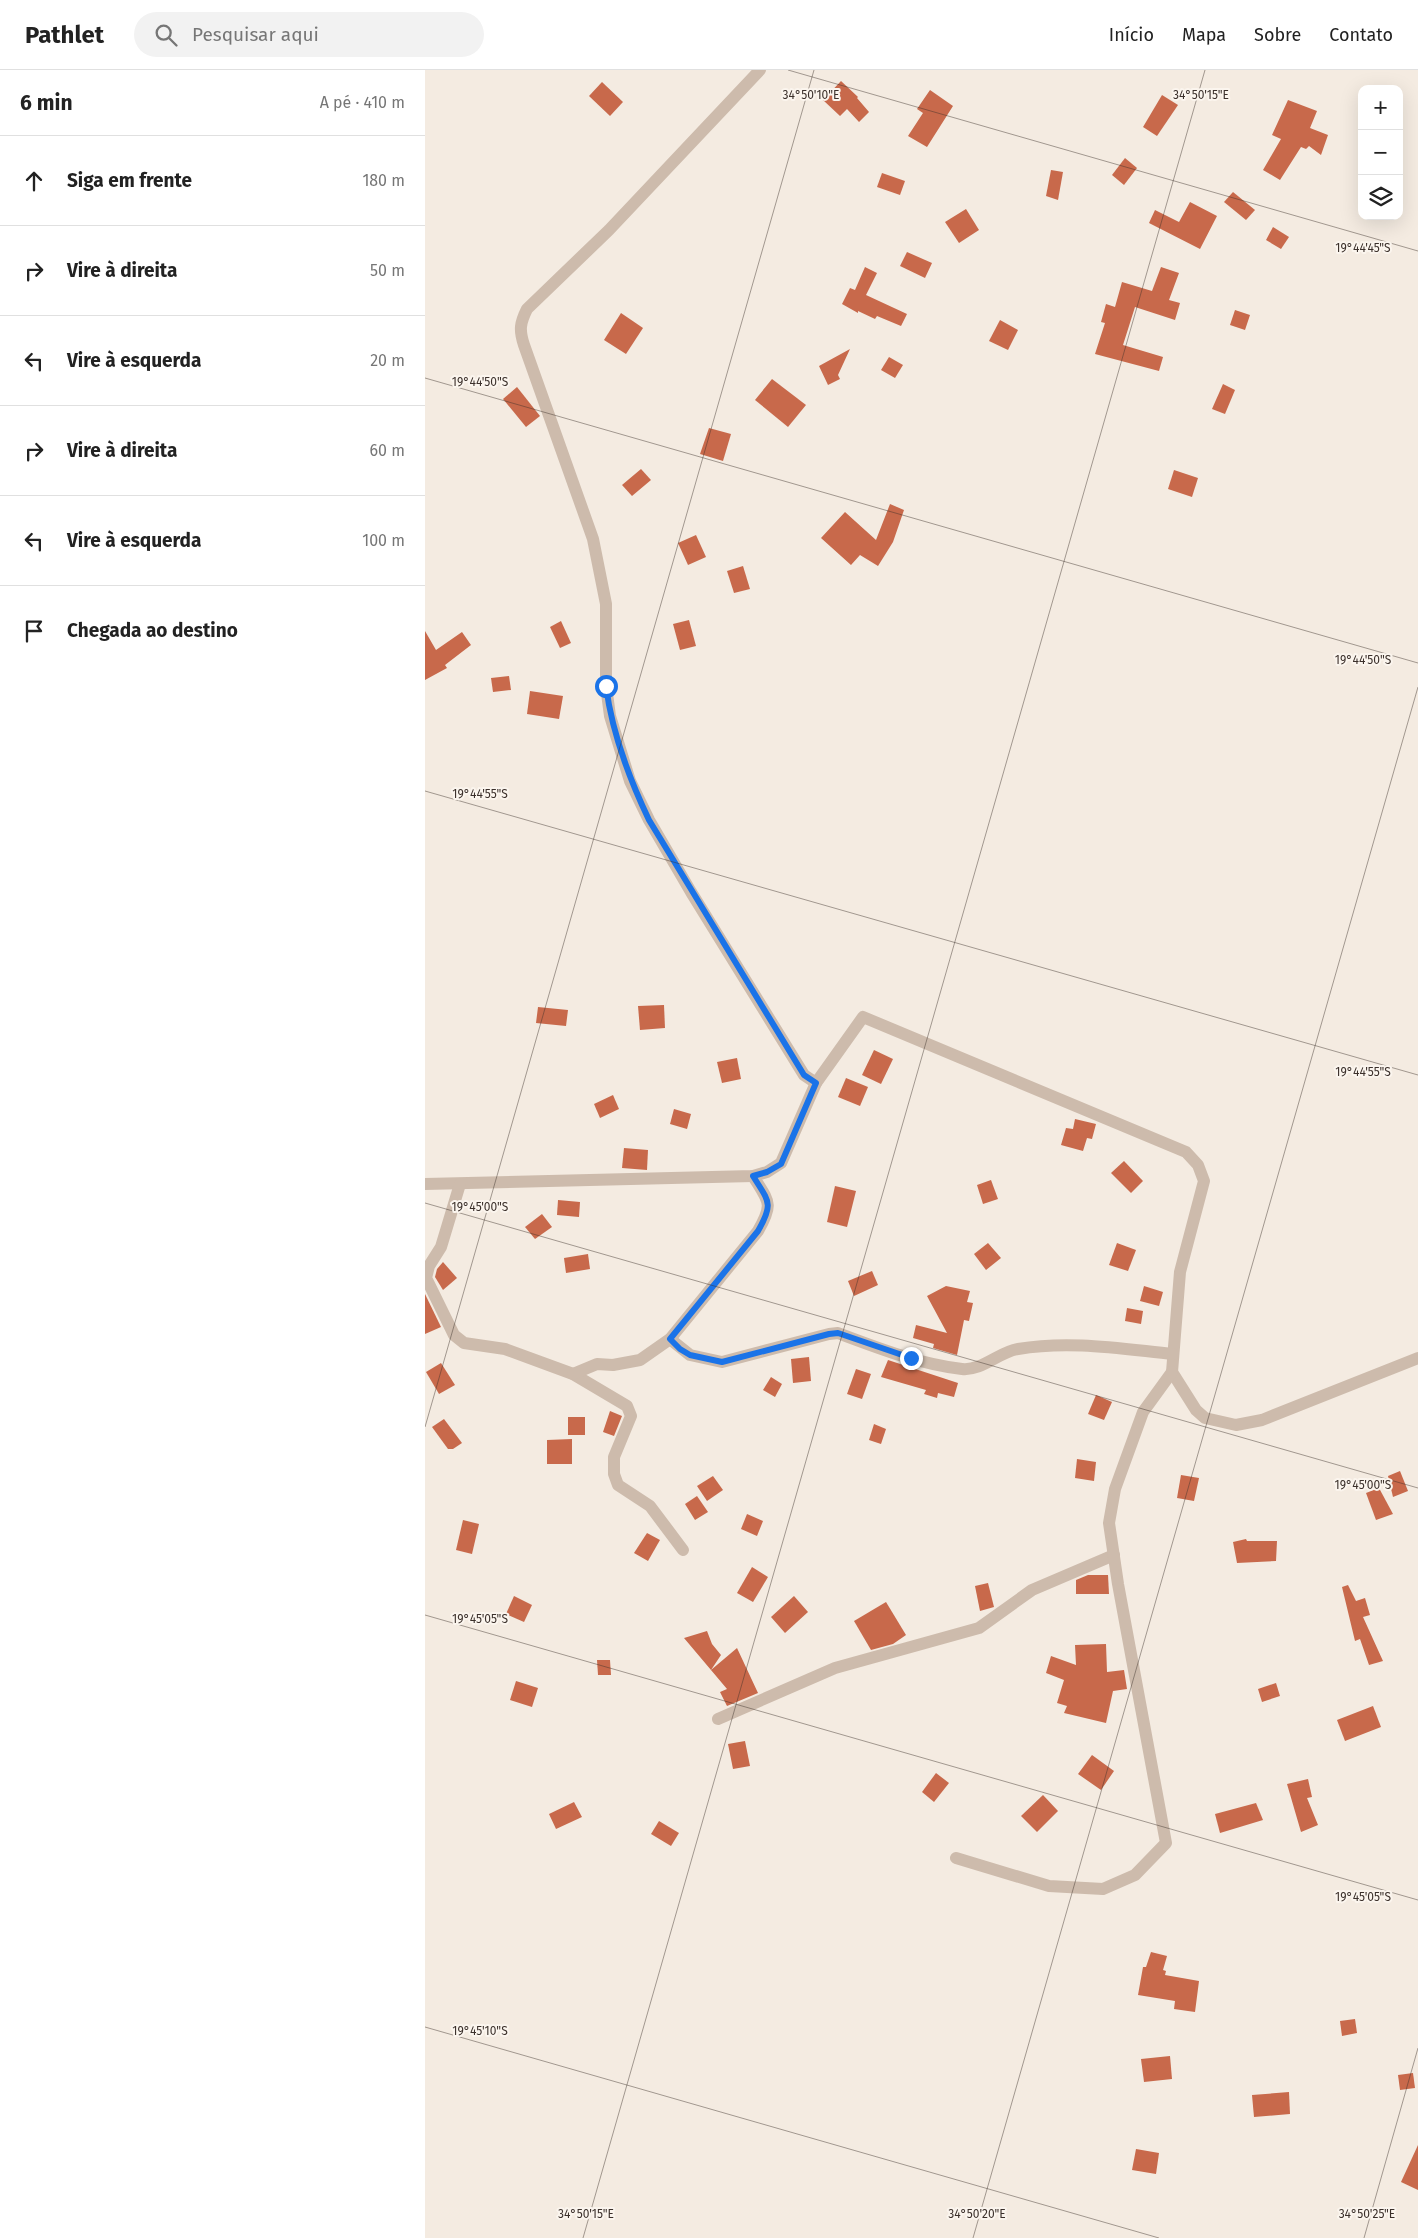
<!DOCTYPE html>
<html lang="pt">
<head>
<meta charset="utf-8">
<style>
	body { margin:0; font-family:"Fira Sans",sans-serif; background:#f2f2f2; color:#222 }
	.controls { position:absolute; right:15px; top:15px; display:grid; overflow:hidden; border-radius:10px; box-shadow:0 5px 20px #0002 }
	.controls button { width:45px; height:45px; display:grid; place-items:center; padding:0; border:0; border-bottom:1px solid #e0e0e0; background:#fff; color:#222; font:25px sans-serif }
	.stop { position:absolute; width:15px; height:15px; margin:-11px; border:4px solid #1a73e8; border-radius:50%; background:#fff }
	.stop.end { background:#1a73e8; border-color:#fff; box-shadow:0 1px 5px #0008 }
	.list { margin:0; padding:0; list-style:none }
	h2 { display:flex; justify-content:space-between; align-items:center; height:65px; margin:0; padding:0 20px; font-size:21px }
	h2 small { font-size:16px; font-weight:400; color:#767676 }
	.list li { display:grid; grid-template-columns:32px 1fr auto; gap:15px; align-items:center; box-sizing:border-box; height:90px; padding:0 20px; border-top:1px solid #e0e0e0 }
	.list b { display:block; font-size:19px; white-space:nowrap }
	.list em { font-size:16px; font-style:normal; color:#767676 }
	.icon { flex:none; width:28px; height:28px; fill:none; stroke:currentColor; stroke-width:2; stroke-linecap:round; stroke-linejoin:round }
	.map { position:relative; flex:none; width:993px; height:2168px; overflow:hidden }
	header { display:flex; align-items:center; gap:30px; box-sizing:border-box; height:70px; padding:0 25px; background:#fff; border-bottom:1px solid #e0e0e0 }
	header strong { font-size:24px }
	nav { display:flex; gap:28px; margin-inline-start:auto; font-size:18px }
	.search { width:350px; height:45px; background:#f2f2f2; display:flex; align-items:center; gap:12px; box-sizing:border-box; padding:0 18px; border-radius:28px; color:#767676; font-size:19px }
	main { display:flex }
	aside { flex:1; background:#fff }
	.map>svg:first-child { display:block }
	.building { fill:#c8694b }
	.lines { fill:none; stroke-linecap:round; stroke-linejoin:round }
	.minor { stroke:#cdbbac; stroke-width:12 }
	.route { stroke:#1a73e8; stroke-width:6 }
	.ticks { fill:none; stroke:#3b302b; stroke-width:1; stroke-opacity:0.45 }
	.ticks-label { font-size:12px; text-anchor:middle; fill:#3b302b; stroke:#fbf5ee; stroke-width:4; stroke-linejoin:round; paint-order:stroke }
</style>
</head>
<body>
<header>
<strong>Pathlet</strong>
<div class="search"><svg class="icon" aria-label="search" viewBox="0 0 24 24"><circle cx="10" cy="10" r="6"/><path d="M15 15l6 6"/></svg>Pesquisar aqui</div>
<nav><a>Início</a><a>Mapa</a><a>Sobre</a><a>Contato</a></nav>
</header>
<main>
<aside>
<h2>6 min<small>A pé · 410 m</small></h2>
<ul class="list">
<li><svg class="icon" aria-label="ahead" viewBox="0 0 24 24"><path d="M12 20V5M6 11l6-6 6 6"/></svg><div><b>Siga em frente</b></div><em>180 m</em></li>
<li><svg class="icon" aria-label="right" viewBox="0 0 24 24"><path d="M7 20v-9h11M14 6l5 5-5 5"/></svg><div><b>Vire à direita</b></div><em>50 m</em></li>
<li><svg class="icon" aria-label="left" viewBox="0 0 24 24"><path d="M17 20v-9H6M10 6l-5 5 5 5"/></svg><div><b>Vire à esquerda</b></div><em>20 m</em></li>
<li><svg class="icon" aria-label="right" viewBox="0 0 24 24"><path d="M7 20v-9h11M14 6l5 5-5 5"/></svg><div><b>Vire à direita</b></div><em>60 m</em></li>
<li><svg class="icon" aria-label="left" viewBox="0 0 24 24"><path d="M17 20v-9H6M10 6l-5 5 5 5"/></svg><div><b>Vire à esquerda</b></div><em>100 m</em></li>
<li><svg class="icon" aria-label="arrive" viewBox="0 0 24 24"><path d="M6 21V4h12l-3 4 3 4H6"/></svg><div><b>Chegada ao destino</b></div></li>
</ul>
</aside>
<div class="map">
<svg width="993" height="2168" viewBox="0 0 993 2168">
	<rect width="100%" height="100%" fill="#f4ebe1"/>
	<g class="building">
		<polygon points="416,11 433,27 432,28 444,42 434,52 422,39 415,46 398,30"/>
		<polygon points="177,12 198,32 185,46 164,26"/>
		<polygon points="505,20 528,36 502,77 483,66 498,43 492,39"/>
		<polygon points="737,25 753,35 732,66 718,57"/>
		<polygon points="863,30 892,41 885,58 903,65 896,85 884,76 881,79 876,77 855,110 838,100 856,69 847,65"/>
		<polygon points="700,88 712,98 699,115 687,105"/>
		<polygon points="626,100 638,102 633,130 621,126"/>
		<polygon points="457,103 480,111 475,125 452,117"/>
		<polygon points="808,122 830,140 821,150 799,132"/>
		<polygon points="765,132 792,146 775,179 724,153 730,140 754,152"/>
		<polygon points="541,139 554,160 534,173 520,152"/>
		<polygon points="848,157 864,167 856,179 841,170"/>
		<polygon points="482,182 507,193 500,208 475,196"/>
		<polygon points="440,197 452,203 441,225 482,244 476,256 452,246 450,249 433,241 433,243 417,234 425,218 430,220"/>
		<polygon points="736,197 754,203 744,230 755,233 750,250 710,237 698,275 738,287 734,301 670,284 680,253 676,252 681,234 690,237 697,212 727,221"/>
		<polygon points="810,240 825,245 820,260 805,255"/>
		<polygon points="196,243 218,258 201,284 179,270"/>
		<polygon points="575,250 593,260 583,280 564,271"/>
		<polygon points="425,279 413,305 415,309 403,315 394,296"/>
		<polygon points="464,287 478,295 470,308 456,300"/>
		<polygon points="347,309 381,335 363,357 330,330"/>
		<polygon points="798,314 810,320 800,344 787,339"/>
		<polygon points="92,317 115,346 101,357 78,329"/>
		<polygon points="284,358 306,364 298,391 275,384"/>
		<polygon points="216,399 226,410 207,426 197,415"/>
		<polygon points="749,400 773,408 767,427 743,419"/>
		<polygon points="465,434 479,440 468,472 453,496 435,485 426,495 396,468 420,442 451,470"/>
		<polygon points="271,465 281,487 263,495 253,473"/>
		<polygon points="318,496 325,519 309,523 302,501"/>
		<polygon points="264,550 271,576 255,580 248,554"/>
		<polygon points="136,551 146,573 135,578 125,557"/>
		<polygon points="0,561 11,580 37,562 46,575 20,595 22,598 0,610"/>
		<polygon points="84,606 86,620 68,622 66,608"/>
		<polygon points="105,621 138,626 134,649 102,644"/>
		<polygon points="239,935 240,958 215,960 213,936"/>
		<polygon points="113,937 143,940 141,956 111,953"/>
		<polygon points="449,980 468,989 456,1014 437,1005"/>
		<polygon points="312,988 316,1009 297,1013 292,992"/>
		<polygon points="421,1008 443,1017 435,1036 413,1027"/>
		<polygon points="188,1025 194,1039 175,1048 169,1034"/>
		<polygon points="249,1039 266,1044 262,1059 245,1054"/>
		<polygon points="650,1049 671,1054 667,1069 662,1068 658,1081 636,1075 641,1058 648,1059"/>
		<polygon points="199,1078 223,1080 222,1100 197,1098"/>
		<polygon points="699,1091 718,1111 706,1123 686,1103"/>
		<polygon points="566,1110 573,1129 558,1134 552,1115"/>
		<polygon points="410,1116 431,1121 422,1157 402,1152"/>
		<polygon points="133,1130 155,1132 154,1147 132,1145"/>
		<polygon points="117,1144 127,1157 110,1169 100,1157"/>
		<polygon points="563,1173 576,1188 561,1200 549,1184"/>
		<polygon points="692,1173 711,1180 703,1201 684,1195"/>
		<polygon points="163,1184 165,1199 141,1203 139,1188"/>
		<polygon points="18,1192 32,1208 18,1220 10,1207 12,1199"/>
		<polygon points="447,1201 453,1215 429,1226 423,1211"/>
		<polygon points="521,1216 545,1221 542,1232 548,1233 544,1251 539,1250 532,1285 508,1278 509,1274 488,1268 491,1255 522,1263 502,1226"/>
		<polygon points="719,1216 738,1222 734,1236 715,1231"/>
		<polygon points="0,1224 16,1257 0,1264"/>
		<polygon points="702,1238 718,1241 716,1254 700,1251"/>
		<polygon points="384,1287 386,1311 368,1313 366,1289"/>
		<polygon points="463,1290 533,1313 529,1327 513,1323 512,1328 499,1324 501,1320 456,1307"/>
		<polygon points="16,1293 30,1315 14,1324 1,1302"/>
		<polygon points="431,1299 446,1304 437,1329 422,1324"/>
		<polygon points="346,1307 357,1314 350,1327 338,1320"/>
		<polygon points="671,1325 687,1332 679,1350 663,1344"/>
		<polygon points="185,1341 197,1346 189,1366 178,1362"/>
		<rect x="143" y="1347" width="17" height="18"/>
		<polygon points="19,1349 37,1373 28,1379 23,1379 7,1357"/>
		<polygon points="449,1354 461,1359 456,1374 444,1370"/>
		<polygon points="147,1369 147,1394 122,1394 122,1370"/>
		<polygon points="652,1389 671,1392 669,1411 650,1408"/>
		<polygon points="975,1401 983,1421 968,1427 963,1406"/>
		<polygon points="756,1405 774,1408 769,1431 752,1428"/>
		<polygon points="288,1406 298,1420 282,1431 272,1416"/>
		<polygon points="954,1418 968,1444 951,1450 941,1423"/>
		<polygon points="272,1426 283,1442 270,1450 260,1434"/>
		<polygon points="322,1444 338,1451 332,1466 316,1459"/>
		<polygon points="38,1450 54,1454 47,1484 31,1480"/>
		<polygon points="222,1463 235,1470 223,1491 209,1483"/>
		<polygon points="821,1469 822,1471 852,1471 851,1491 812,1493 808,1472"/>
		<polygon points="327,1497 343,1507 328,1532 312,1523"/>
		<polygon points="663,1505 683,1505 684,1524 651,1524 651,1510"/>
		<polygon points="563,1513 569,1537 555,1541 550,1516"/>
		<polygon points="923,1515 931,1531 940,1528 945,1545 938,1547 958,1591 944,1595 935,1569 930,1571 917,1517"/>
		<polygon points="89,1526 107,1535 99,1552 81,1544"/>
		<polygon points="369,1526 383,1542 360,1563 346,1547"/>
		<polygon points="461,1532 481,1565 468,1574 446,1580 429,1551"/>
		<polygon points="282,1561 287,1574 296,1585 286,1600 312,1578 333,1623 302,1636 295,1622 302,1619 259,1568"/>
		<polygon points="681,1574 682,1602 699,1600 702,1619 688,1621 681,1653 639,1643 642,1636 632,1633 639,1610 621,1603 626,1586 651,1595 650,1575"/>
		<polygon points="172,1590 185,1590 186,1605 173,1605"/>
		<polygon points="91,1611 113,1618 107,1637 85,1630"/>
		<polygon points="851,1613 855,1626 837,1632 833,1619"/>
		<polygon points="948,1636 956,1657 920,1671 912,1650"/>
		<polygon points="320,1671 325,1696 308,1699 303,1674"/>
		<polygon points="667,1685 689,1701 676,1720 653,1704"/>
		<polygon points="511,1703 524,1713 509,1732 497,1722"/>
		<polygon points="883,1709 887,1727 882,1728 893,1755 876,1762 862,1714"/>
		<polygon points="618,1725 633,1741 612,1762 596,1746"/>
		<polygon points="149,1732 157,1747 131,1759 124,1744"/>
		<polygon points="831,1733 838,1750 795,1763 790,1744"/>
		<polygon points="234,1751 254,1763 246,1776 226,1764"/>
		<polygon points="726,1882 742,1886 738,1900 741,1901 740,1905 774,1911 770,1942 749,1939 750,1931 713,1925 718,1897 721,1897"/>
		<polygon points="930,1949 932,1963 917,1966 915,1951"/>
		<polygon points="745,1986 747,2009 719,2012 716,1989"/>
		<polygon points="988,2003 990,2018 975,2020 973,2005"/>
		<polygon points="864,2022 865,2044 829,2047 827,2025"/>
		<polygon points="993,2075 993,2120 976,2112"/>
		<polygon points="711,2079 734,2083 731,2104 707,2100"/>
	</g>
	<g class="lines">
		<g class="minor">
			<path d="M335 0 184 160 102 239C95 253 94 260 99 275L168 469 181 534V616L185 646 205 711 224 750 266 822 379 1005 391 1013 438 947 761 1082 773 1095 779 1111 755 1202 747 1302 771 1340 780 1348 811 1355 837 1350 993 1288"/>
			<polyline points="0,1114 328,1106 342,1102 356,1093 391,1013"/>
			<polyline points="35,1114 16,1177 4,1196 1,1208 29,1265 39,1273 80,1279 148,1304 202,1336 206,1346 189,1387 189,1404 193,1415 225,1436 258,1480"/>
			<path d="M245 1269 265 1285 297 1292 404 1264 413 1263C453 1278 494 1294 537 1299 557 1301 574 1282 593 1279 645 1270 697 1279 748 1284"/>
			<path d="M148 1304 172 1294 188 1295 215 1290 245 1269 333 1161C349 1133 344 1132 328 1106"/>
			<polyline points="293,1649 410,1598 554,1558 607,1520 689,1485"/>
			<polyline points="531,1788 624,1816 678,1819 710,1805 741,1773 693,1514 684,1453 690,1419 718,1342 747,1302"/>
		</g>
	</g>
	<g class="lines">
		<path class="route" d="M181 616C187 664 204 708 224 750L379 1005 391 1013 356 1094 342 1102 328 1106C344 1132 349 1133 333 1161L245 1269 255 1279 265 1285 297 1292 404 1264 413 1263 486 1288"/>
	</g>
	<path class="ticks" d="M363 0 993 181M0 308 993 593M0 721 993 1005M0 1133 993 1418M0 1357 389 0M0 1545 993 1830M0 1957 734 2168M158 2168 780 0M548 2168 993 617M939 2168 993 1978"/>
	<g class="ticks-label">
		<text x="386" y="29">34°50'10"E</text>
		<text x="776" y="29">34°50'15"E</text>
		<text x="938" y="182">19°44'45"S</text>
		<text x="55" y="316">19°44'50"S</text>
		<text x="938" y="594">19°44'50"S</text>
		<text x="55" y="728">19°44'55"S</text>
		<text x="938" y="1006">19°44'55"S</text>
		<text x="55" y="1141">19°45'00"S</text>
		<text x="938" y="1419">19°45'00"S</text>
		<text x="55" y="1553">19°45'05"S</text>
		<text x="938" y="1831">19°45'05"S</text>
		<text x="55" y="1965">19°45'10"S</text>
		<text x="161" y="2148">34°50'15"E</text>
		<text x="552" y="2148">34°50'20"E</text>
		<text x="942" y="2148">34°50'25"E</text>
	</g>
</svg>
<div class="controls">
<button>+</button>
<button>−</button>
<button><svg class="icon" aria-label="layers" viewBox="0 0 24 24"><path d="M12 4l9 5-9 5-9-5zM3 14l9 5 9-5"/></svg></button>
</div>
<div class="stop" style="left:181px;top:616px"></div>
<div class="stop end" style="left:486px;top:1288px"></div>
</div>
</main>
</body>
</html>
